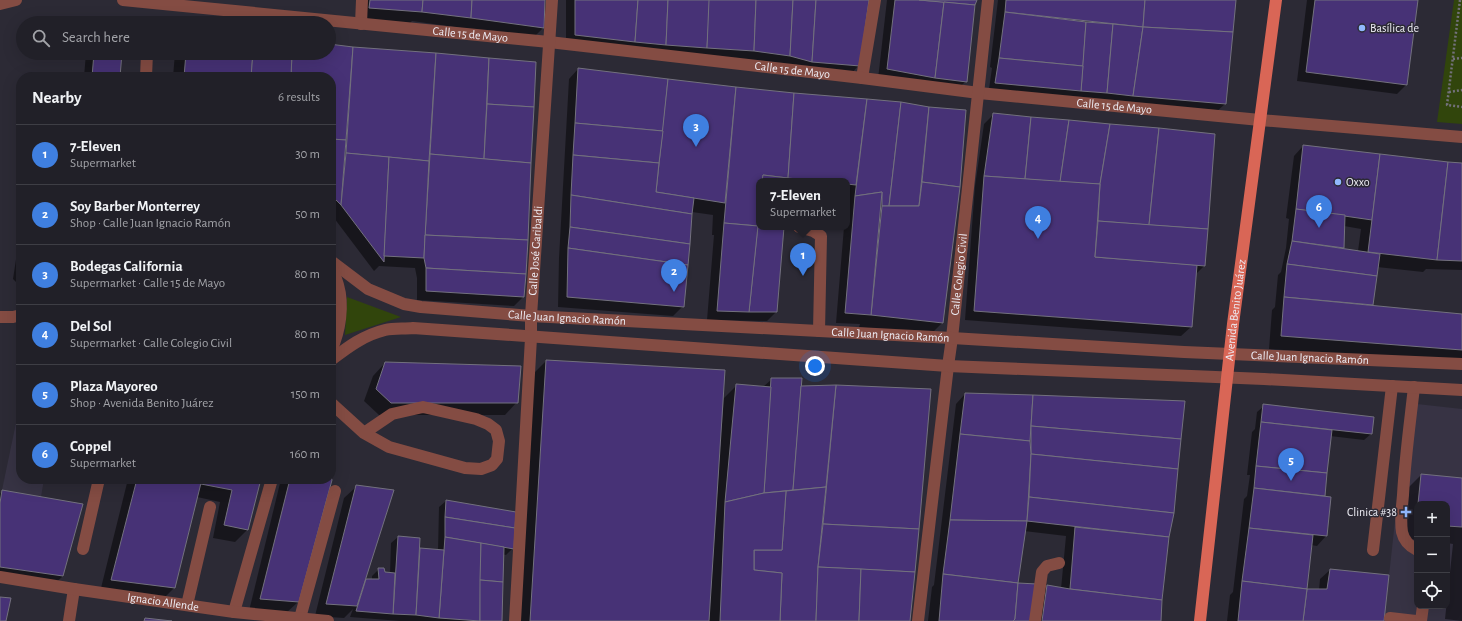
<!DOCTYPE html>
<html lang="en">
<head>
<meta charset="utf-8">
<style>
	body { margin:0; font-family:"Alegreya Sans",sans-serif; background:#2d2d34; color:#f1f3f6 }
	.controls { position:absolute; right:12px; bottom:12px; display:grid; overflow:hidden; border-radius:8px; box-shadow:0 4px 16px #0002 }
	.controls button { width:36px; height:36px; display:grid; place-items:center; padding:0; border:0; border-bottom:1px solid #3e3e45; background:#212028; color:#f1f3f6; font:20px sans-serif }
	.you { position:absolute; left:815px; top:366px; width:14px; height:14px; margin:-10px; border:3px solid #fff; border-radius:50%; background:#1a73e8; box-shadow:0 0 0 6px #1a73e833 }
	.badge { display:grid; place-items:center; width:26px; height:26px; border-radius:50%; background:#ea580c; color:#fff; font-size:13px; font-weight:700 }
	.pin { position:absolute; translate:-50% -33px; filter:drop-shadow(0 1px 2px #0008) }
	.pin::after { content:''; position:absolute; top:21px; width:14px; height:12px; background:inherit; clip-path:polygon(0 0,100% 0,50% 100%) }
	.popup { position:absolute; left:756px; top:178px; width:94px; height:52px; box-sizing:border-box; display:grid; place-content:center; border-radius:8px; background:#212028; filter:drop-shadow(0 1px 3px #0005); font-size:13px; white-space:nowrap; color:#a2a3a8 }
	.popup b { font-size:15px; color:#f1f3f6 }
	.popup::after { content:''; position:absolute; left:50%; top:100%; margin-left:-8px; border:8px solid transparent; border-top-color:#212028 }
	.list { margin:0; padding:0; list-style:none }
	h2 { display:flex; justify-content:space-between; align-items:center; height:52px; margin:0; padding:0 16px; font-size:17px }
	h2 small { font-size:13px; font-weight:400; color:#a2a3a8 }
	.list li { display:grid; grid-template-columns:26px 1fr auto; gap:12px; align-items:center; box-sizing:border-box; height:60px; padding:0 16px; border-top:1px solid #3e3e45 }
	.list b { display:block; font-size:15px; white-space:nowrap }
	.list p { margin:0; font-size:13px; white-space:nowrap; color:#a2a3a8 }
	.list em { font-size:13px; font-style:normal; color:#a2a3a8 }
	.icon { flex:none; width:22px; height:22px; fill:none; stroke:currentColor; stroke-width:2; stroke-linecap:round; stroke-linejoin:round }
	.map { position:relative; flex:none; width:1462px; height:621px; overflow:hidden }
	.search { position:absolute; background:#212028; box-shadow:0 4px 16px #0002; left:16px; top:16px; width:320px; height:44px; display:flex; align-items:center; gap:10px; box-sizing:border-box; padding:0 14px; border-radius:22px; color:#a2a3a8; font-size:15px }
	.panel { position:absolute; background:#212028; box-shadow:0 4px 16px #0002; left:16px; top:72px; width:320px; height:412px; border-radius:16px }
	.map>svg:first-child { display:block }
	.built { fill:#373344; fill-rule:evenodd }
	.green { fill:#31450c }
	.shadow { fill:#0007; fill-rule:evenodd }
	.building { fill:#473276; stroke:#73717e }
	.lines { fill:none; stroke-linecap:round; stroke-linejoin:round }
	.path { stroke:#73717b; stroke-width:2.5; stroke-dasharray:2 2; stroke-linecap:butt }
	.service { stroke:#844c43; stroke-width:12 }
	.minor { stroke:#844c43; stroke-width:12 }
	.tertiary { stroke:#844c43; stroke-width:12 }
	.primary { stroke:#d96656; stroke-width:12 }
	.poi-dot { fill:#91b8fd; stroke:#2c2a35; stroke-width:1.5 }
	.labels { text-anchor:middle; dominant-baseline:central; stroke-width:3; stroke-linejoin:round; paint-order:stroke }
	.poi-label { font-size:12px; fill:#eeedf5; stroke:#2c2a35; text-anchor:start }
	.street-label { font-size:12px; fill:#eeedf5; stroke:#2c2a35 }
</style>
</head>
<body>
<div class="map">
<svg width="1462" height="621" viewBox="0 0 1462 621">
	<rect width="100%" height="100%" fill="#2c2a35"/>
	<g class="built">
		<polygon points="21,399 21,479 44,479 41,497 2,490"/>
		<path d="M1408 403 1462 409V621H1384ZM1417 504H1447V606H1417Z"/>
	</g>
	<g class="green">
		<polygon points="1454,0 1462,0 1462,124 1437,122"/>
		<polygon points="347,297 401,317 345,335"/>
	</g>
	<g class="shadow">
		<polygon points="359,0 544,0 543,28 533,38 412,21 409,24 357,20"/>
		<polygon points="566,0 868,0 859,65 850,75 566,44"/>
		<polygon points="887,0 976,0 966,81 956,91 878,79"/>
		<polygon points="998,0 1235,0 1225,104 1215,113 989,89 992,68 990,67"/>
		<polygon points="1307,0 1417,0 1406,85 1397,94 1297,81"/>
		<polygon points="98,18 123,23 93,23"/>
		<polygon points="329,45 535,63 524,296 514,306 417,300 417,278 415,268 379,266 374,271 331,214 331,77 173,77 175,53 329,53"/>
		<polygon points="86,53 121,53 119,77 84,77"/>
		<polygon points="578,69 794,94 901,103 928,108 965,111 943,322 930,335 859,327 860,324 836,323 844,227 847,227 847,181 759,181 759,227 783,227 776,312 767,321 707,320 714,235 712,235 713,215 692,212 683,306 673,316 558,307 559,258 569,79"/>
		<polygon points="994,114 1214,135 1204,266 1195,275 1191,327 1181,336 965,320 975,186 984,124"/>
		<path d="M1303 146 1462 164V270L1426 269 1423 272 1377 267 1372 305 1370 306 1462 315V363L1269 349 1272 310 1275 307 1278 275 1281 272 1286 248 1289 219 1286 218 1294 156ZM1344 226 1361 229 1358 251 1343 249Z"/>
		<polygon points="21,227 21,287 13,279"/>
		<polygon points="546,361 722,424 724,398 737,385 763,387 772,379 800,387 836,386 930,390 909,621 519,621 534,373"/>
		<polygon points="385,363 517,402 505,415 379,415 364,401 373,376"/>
		<path d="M965 394 1184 402 1173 513 1168 537 1160 621H928L932 587 934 585 956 404ZM1024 531 1066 536 1061 589 1047 586 1035 598 1017 584Z"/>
		<polygon points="1264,406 1371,434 1364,440 1330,436 1324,495 1323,497 1330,498 1326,536 1317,546 1311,545 1305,590 1319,590 1320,579 1330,570 1382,621 1227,621 1230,595 1233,592 1244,499 1247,496 1250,475 1247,475 1252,432 1255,429 1257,412"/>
		<polygon points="1421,475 1462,479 1462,621 1445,619 1453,544 1447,543 1447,504 1417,504 1417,540 1400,538 1405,491"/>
		<polygon points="128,479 260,479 247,530 235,542 213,538 220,502 197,497 174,588 162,600 100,592"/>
		<polygon points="281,479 330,479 298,602 285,614 249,611"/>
		<polygon points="357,486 364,583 366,580 372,580 372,576 379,569 385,573 390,574 391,543 398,537 419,549 438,551 439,507 446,501 513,548 506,555 502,554 501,621 400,621 350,617 353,609 344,618 315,616 344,498"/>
		<polygon points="3,491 63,576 50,588 0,581 0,494"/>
	</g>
	<g class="building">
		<polygon points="370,0 423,0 422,12 369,8"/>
		<polygon points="423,0 472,0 471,18 422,12"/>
		<polygon points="472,0 545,0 544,28 471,18"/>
		<polygon points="575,0 638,0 635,42 575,35"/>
		<polygon points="638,0 668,0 666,45 635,42"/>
		<polygon points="668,0 710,0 707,48 666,45"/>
		<polygon points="709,0 756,0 754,51 707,48"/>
		<polygon points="756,0 793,0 790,56 754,51"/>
		<polygon points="793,0 816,0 812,62 790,56"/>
		<polygon points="816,0 869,0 860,66 812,62"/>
		<polygon points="895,0 919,0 944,2 935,78 887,69"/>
		<polygon points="919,0 977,0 975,5"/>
		<polygon points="1006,0 1145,0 1143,27 1005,12"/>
		<polygon points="1145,0 1236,0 1233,32 1143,27"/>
		<polygon points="1315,0 1418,0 1407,85 1306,72"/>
		<polygon points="944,2 975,5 967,82 935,78"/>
		<polygon points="1005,12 1086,22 1083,66 999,58"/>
		<polygon points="98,17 125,20 124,23 97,23"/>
		<polygon points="1086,22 1113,24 1107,93 1081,91"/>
		<polygon points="1113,24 1143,27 1133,96 1107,93"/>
		<polygon points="1143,27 1233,32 1226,104 1133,96"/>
		<polygon points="329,44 353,47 346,140 331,139 331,77 291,77 292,53 329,53"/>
		<polygon points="353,47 436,53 429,161 346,153"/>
		<polygon points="94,53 122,53 120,77 92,77"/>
		<polygon points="186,53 253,53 251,77 184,77"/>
		<polygon points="253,53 292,53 291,77 251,77"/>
		<polygon points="436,53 489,58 484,159 430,154"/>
		<polygon points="489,58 536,62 534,107 487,104"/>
		<polygon points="999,58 1083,66 1081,91 995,83"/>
		<polygon points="578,68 668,79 663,131 575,123"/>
		<polygon points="668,79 736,87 725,203 656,192"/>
		<polygon points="736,87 794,93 788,178 763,175 762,181 759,181 758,226 724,223"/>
		<polygon points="794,93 867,99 856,185 847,184 847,181 817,181 788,178"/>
		<polygon points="867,99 901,102 889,206 882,206 882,192 855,196"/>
		<polygon points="901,102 929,107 919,206 889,206"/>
		<polygon points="487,104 534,107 531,163 484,159"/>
		<polygon points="929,107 966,110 960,187 922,182"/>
		<polygon points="993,113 1031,117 1025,179 984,176"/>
		<polygon points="1031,117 1069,120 1060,182 1025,179"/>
		<polygon points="1069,120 1110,124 1100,184 1060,182"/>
		<polygon points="575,123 663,131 659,163 573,155"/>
		<polygon points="1110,124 1159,128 1149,225 1098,221 1100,184"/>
		<polygon points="1159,128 1215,134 1208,229 1149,225"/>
		<polygon points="331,139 346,140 341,205 331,195"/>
		<polygon points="1303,145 1380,154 1372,220 1296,209"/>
		<polygon points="346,153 389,157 384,262 341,205"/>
		<polygon points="430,154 531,163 528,240 425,235"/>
		<polygon points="1380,154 1448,162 1437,260 1368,252"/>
		<polygon points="573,155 659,163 656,192 694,198 692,214 571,195"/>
		<polygon points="389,157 429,161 424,258 384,256"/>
		<polygon points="1448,162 1462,163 1462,261 1437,260"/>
		<polygon points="763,175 788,178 788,181 762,181"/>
		<polygon points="984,176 1100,184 1095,257 1197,265 1192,327 974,311"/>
		<polygon points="922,182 960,187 943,323 871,315 882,206 919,206"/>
		<polygon points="882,192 871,315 845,313 855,196"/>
		<polygon points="571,195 692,214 690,244 570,227"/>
		<polygon points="1296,209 1345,215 1344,248 1292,241"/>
		<polygon points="759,214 759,227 784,227 777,312 749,312"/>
		<polygon points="1098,221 1208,229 1205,266 1095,257"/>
		<polygon points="724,223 758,226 749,312 717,311"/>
		<polygon points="570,227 690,244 688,265 568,248"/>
		<polygon points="425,235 528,240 526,274 426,268 424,258"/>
		<polygon points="1292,241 1380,254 1377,276 1287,264"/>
		<polygon points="568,248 688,265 684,307 567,297"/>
		<polygon points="1287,264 1377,276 1373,305 1284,297"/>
		<polygon points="426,268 526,274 524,297 426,291"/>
		<polygon points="1284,297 1462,314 1462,350 1281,336"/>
		<polygon points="546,360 725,370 709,621 530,621"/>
		<polygon points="385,362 521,366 518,403 391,403 376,389"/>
		<polygon points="771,378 802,378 793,490 764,493"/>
		<polygon points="736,384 771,387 764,493 725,502"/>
		<polygon points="836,385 931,389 919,529 823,524"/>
		<polygon points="836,385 826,487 793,490 801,386"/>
		<polygon points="965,393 1033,395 1030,441 960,434"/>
		<polygon points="1033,395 1185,401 1181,439 1031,426"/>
		<polygon points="1263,404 1374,417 1372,434 1261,422"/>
		<polygon points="1261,422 1332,430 1327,473 1256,466"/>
		<polygon points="1031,426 1181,439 1178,469 1031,454"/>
		<polygon points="960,434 1030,441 1031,454 1027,521 950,520"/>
		<polygon points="1031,454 1178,469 1174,513 1029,497"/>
		<polygon points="1256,466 1327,473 1325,496 1254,488"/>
		<polygon points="1421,474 1462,478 1462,527 1447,526 1447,504 1418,504"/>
		<polygon points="331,477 332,480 299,602 260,599 290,479 331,479"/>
		<polygon points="137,479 202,479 175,588 111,580"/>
		<polygon points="202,479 261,479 248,530 224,525 232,490 201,484"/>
		<polygon points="356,485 394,490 357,606 326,604"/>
		<polygon points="826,487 818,567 816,621 780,621 782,573 754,570 754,550 782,550 786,491"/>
		<polygon points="1254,488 1331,497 1327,536 1249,528"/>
		<polygon points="2,490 83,504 63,576 0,567 0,503"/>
		<polygon points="786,491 782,550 754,550 754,570 782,573 780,621 720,621 725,502 764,493"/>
		<polygon points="1029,497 1174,513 1169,537 1027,521"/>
		<polygon points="446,500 516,512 515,528 445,517"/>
		<polygon points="445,517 515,528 514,549 445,537"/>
		<polygon points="950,520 1027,521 1018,583 943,574"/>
		<polygon points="823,524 919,529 915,572 818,567"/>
		<polygon points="1075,527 1169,537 1162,600 1070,589"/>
		<polygon points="1249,528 1313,535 1307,589 1242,581"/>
		<polygon points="398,536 420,538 416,615 393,614"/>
		<polygon points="445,537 481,543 480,621 439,618"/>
		<polygon points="481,543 504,547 503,582 480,580"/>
		<polygon points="420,548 444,550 439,618 416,615"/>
		<polygon points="818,567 861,569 859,621 816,621"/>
		<polygon points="378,568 384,568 385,572 395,573 393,614 356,611 366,579 379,579"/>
		<polygon points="861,569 915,572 910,621 859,621"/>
		<polygon points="1330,569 1389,575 1384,621 1303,621 1307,589 1327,589"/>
		<polygon points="943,574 1018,583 1015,619 1013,621 939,621"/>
		<polygon points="480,580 503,582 502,621 480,621"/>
		<polygon points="1242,581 1307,589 1303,621 1238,621"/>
		<polygon points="1018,583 1037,584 1033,621 1013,621 1015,619"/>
		<polygon points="1047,585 1070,589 1162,600 1161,621 1042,621"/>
		<polygon points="0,597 11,598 6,621 0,621"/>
		<polygon points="145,618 172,621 144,621"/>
	</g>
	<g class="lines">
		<g class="path">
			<polyline points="1460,0 1447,105 1462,107"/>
			<polyline points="1453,59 1462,58"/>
			<polyline points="1449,92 1462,90"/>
		</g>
		<g class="service">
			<polyline points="361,24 362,0"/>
			<polyline points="146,77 147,53"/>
			<polyline points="862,78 875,0"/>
			<polyline points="799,227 813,231 821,236 819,331"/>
			<path d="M1414 387C1410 423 1405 458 1403 495 1402 507 1400 520 1402 532 1404 541 1409 546 1417 550"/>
			<polyline points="331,403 364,433 389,447 465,468 481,469 492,465 497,459 499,441 496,430 488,424 476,419 423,407 392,414 364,433"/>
			<polyline points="83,549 99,479"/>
			<polyline points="1373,550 1392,386"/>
			<polyline points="187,605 210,507"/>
			<polyline points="234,612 272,479"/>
			<polyline points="300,618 335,491"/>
			<polyline points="1390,618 1416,621"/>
			<polyline points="69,621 74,589"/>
			<polyline points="1035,621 1042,572 1047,566 1059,563"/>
			<polyline points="1421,621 1423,606"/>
		</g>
		<g class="minor">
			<path id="s1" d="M123 0 549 42 862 78 979 93 1260 120 1462 137"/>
			<polyline points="0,4 16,0"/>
			<path id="s2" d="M0 577 74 589 234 612 328 621"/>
			<path id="s3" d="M515 621 531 338V316L552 0"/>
			<path id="s4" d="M918 621 948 366 952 338 988 0"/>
		</g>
		<g class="tertiary">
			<path id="s5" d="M331 261 368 289 404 304 421 307 531 316 952 338 1184 352 1462 364"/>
			<path d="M331 264C333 271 336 278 338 285 344 306 340 331 331 351"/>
			<polyline points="0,317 13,317 21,315"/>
			<path d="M331 360C348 347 364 335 385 330 394 328 404 329 413 328L948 366 1264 379 1462 390"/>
		</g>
		<path class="primary" id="s6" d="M1200 621 1233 324 1276 0"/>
	</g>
	<g class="poi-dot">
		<circle cx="1362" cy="28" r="4"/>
		<circle cx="1338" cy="182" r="4"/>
		<path d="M1404 506h4v4h4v4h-4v4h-4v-4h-4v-4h4z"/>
	</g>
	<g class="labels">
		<g class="poi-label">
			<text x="1370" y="28">Basílica de</text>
			<text x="1346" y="182">Oxxo</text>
			<text x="1397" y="512" text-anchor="end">Clinica #38</text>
		</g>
		<g class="street-label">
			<text stroke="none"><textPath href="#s1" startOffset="349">Calle 15 de Mayo</textPath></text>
			<text stroke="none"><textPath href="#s1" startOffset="673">Calle 15 de Mayo</textPath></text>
			<text stroke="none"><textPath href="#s1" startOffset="997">Calle 15 de Mayo</textPath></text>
			<text stroke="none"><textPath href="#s3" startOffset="371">Calle José Garibaldi</textPath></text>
			<text stroke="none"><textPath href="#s4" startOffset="349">Calle Colegio Civil</textPath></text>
			<text stroke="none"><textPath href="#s6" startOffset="313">Avenida Benito Juárez</textPath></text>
			<text stroke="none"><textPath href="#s5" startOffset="249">Calle Juan Ignacio Ramón</textPath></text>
			<text stroke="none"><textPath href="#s5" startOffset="573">Calle Juan Ignacio Ramón</textPath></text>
			<text stroke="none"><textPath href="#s5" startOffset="993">Calle Juan Ignacio Ramón</textPath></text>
			<text stroke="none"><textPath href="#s2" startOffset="165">Ignacio Allende</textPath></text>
		</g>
	</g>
</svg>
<div class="controls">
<button>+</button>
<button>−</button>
<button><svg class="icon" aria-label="locate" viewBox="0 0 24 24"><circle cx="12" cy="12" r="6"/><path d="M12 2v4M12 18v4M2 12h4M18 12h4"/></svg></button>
</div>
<div class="you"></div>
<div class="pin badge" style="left:803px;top:276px;background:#3f7fe0">1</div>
<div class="popup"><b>7-Eleven</b>Supermarket</div>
<div class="pin badge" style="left:674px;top:292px;background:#3f7fe0">2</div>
<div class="pin badge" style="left:696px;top:147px;background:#3f7fe0">3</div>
<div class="pin badge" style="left:1038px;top:239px;background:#3f7fe0">4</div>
<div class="pin badge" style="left:1291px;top:481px;background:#3f7fe0">5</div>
<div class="pin badge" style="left:1319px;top:228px;background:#3f7fe0">6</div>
<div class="search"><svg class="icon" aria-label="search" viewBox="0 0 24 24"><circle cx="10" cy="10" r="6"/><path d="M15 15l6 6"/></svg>Search here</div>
<section class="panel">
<h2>Nearby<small>6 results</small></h2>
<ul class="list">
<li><span class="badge" style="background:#3f7fe0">1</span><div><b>7-Eleven</b><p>Supermarket</p></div><em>30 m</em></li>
<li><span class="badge" style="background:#3f7fe0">2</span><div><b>Soy Barber Monterrey</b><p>Shop · Calle Juan Ignacio Ramón</p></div><em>50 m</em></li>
<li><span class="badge" style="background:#3f7fe0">3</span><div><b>Bodegas California</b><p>Supermarket · Calle 15 de Mayo</p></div><em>80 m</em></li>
<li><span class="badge" style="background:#3f7fe0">4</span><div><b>Del Sol</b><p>Supermarket · Calle Colegio Civil</p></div><em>80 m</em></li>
<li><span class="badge" style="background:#3f7fe0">5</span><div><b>Plaza Mayoreo</b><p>Shop · Avenida Benito Juárez</p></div><em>150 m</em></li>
<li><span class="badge" style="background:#3f7fe0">6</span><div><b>Coppel</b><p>Supermarket</p></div><em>160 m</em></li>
</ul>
</section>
</div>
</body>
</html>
